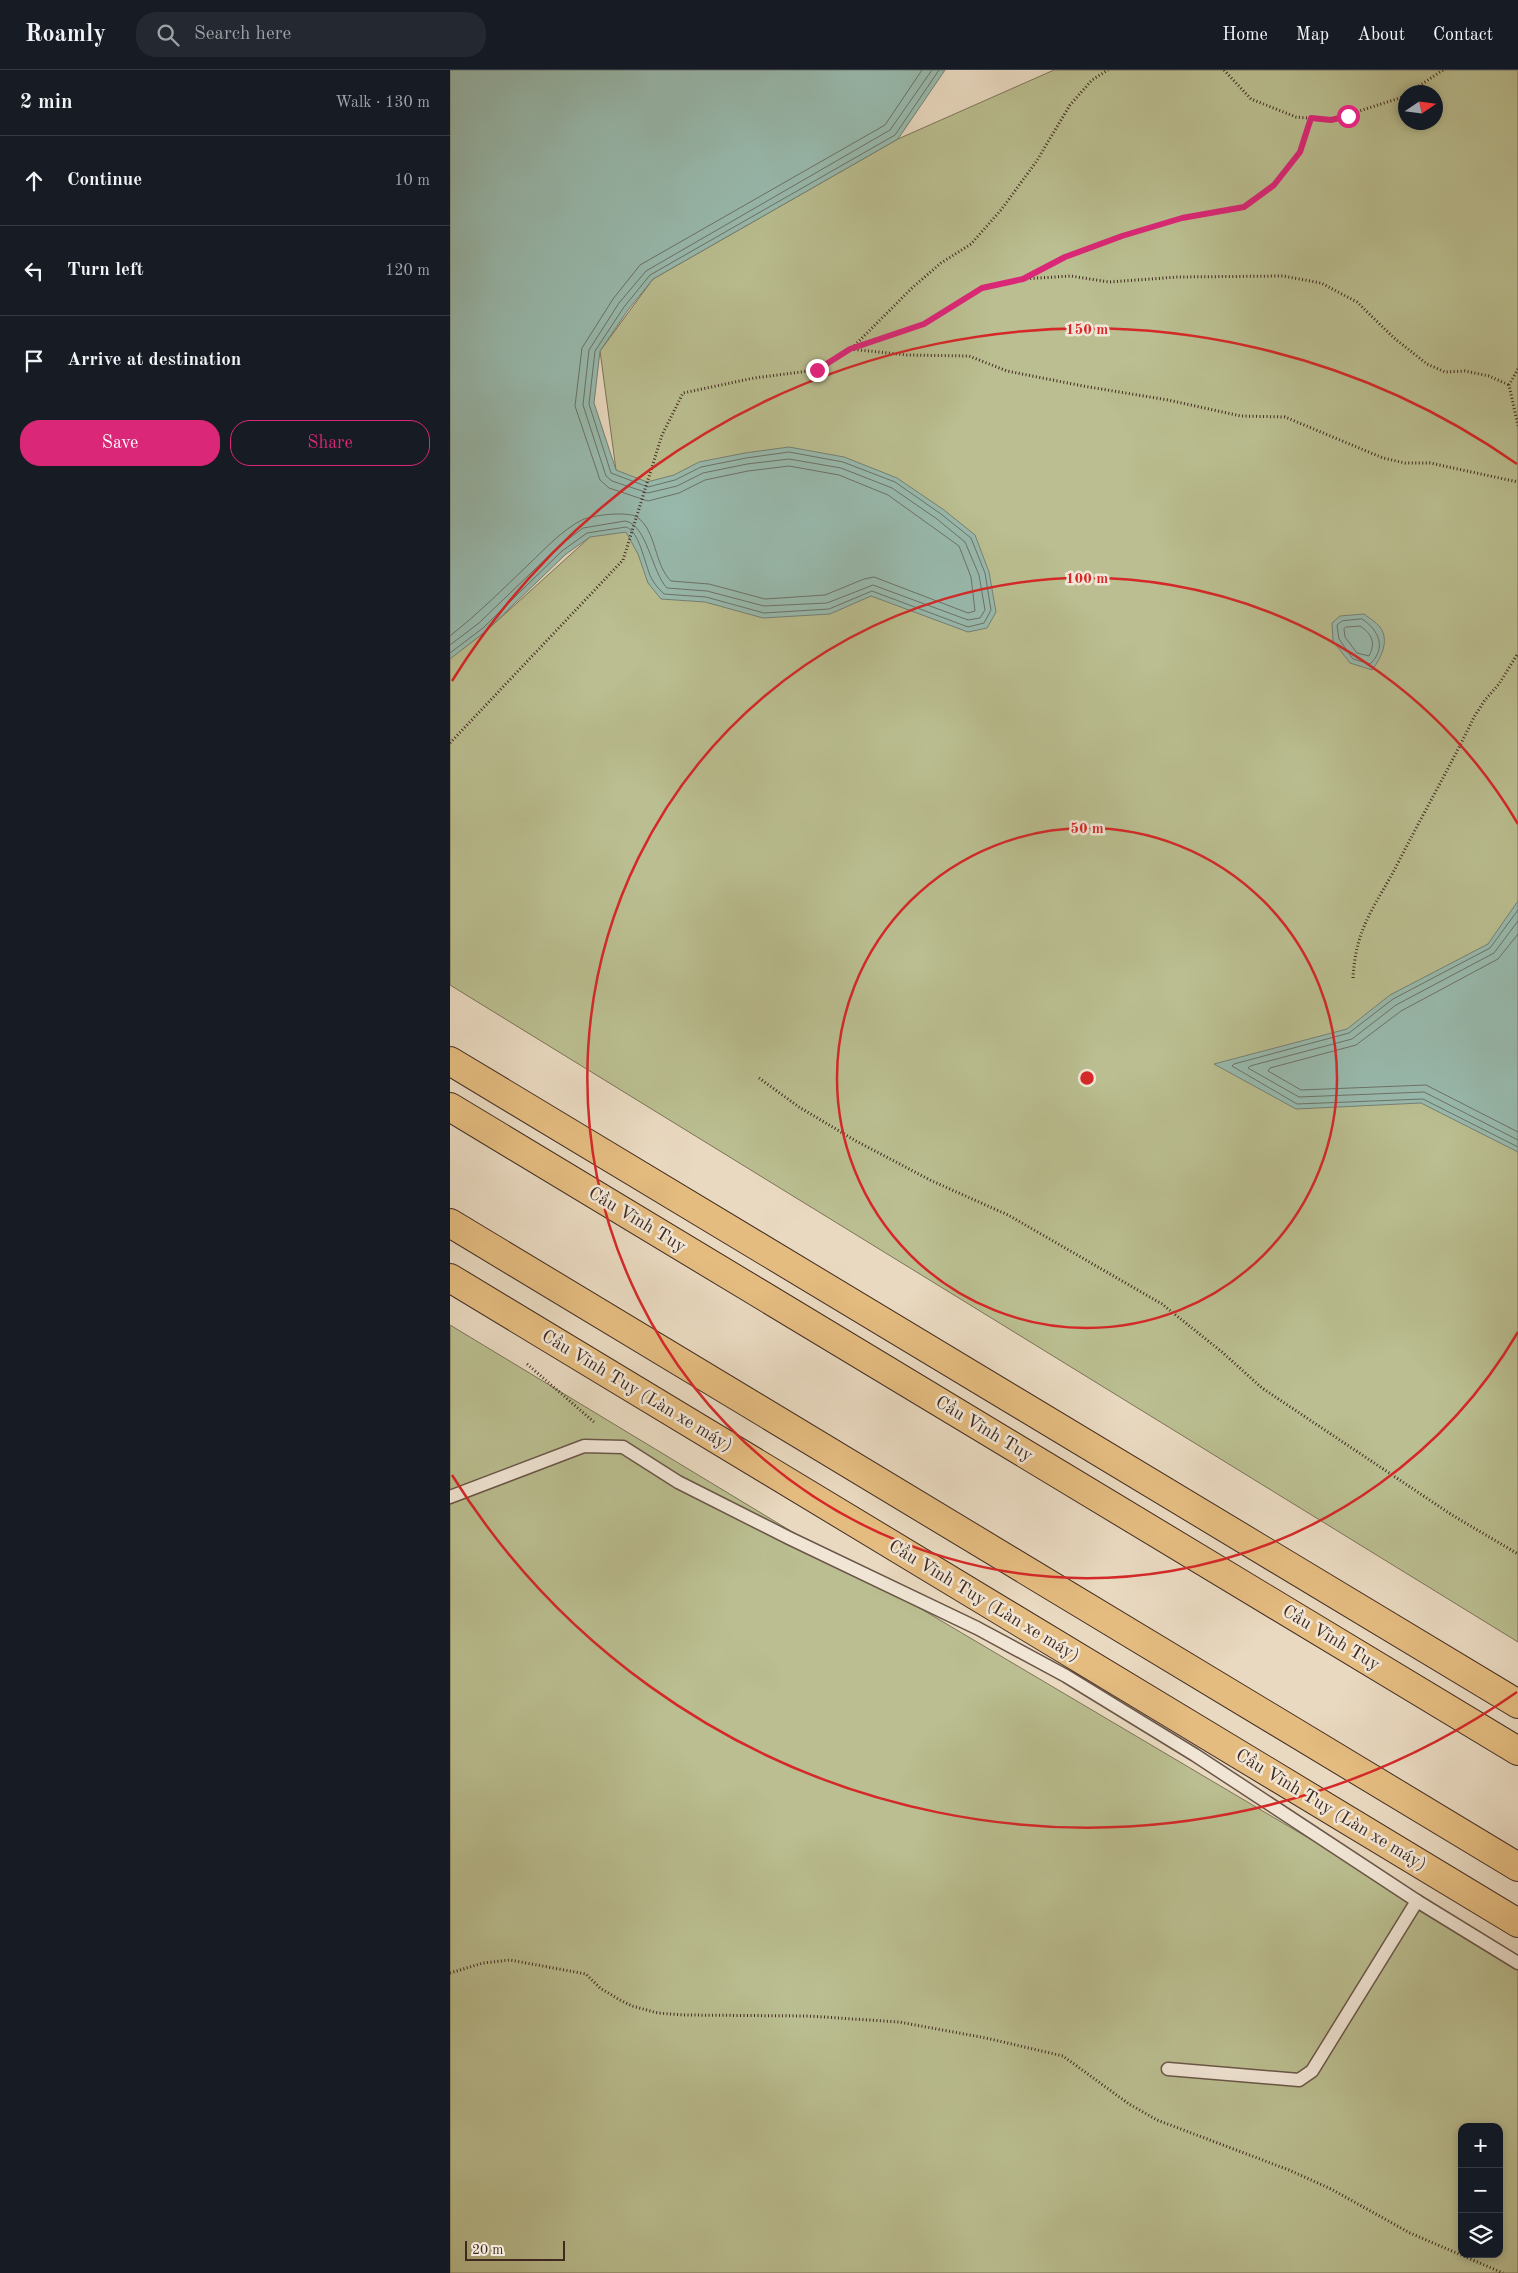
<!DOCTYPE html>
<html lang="en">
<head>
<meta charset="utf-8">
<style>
	body { margin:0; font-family:"Old Standard TT",serif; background:#242831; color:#f1f3f6 }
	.controls { position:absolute; right:15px; bottom:15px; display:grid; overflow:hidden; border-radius:10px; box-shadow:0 2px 8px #0003 }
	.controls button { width:45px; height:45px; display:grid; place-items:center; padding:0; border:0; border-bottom:1px solid #363941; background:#171b24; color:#f1f3f6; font:25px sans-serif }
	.compass { position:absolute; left:948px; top:15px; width:45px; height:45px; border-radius:50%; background:#171b24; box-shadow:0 2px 8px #0003; rotate:77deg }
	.scale { position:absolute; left:15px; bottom:12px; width:100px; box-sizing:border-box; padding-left:5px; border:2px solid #402a20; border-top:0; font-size:14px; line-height:18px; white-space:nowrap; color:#402a20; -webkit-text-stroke:4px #f1e6d6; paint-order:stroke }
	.stop { position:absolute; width:15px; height:15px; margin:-11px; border:4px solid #db2777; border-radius:50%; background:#fff }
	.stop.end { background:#db2777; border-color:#fff; box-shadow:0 1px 5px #0008 }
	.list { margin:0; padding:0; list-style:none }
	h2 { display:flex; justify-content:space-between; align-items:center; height:65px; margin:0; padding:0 20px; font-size:21px }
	h2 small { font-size:16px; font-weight:400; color:#9ea1a6 }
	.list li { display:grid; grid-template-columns:32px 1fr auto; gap:15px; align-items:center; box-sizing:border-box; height:90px; padding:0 20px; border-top:1px solid #363941 }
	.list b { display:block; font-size:19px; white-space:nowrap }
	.list em { font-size:16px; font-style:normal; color:#9ea1a6 }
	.actions { display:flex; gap:10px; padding:15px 20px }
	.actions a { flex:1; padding:11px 0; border:1px solid #db2777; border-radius:20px; text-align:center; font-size:18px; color:#db2777 }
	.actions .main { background:#db2777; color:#fff }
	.icon { flex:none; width:28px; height:28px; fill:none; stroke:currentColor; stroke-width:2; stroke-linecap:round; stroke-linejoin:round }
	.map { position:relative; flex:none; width:1068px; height:2203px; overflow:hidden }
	header { display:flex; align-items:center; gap:30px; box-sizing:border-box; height:70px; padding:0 25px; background:#171b24; border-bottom:1px solid #363941 }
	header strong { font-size:24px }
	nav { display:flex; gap:28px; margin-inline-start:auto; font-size:18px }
	.search { width:350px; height:45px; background:#242831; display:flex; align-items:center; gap:12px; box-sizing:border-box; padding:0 18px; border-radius:20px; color:#9ea1a6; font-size:19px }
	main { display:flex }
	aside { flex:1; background:#171b24 }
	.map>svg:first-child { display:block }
	.green { fill:#babe90; stroke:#7d7458; fill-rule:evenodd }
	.water { fill:#98baae; stroke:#758075 }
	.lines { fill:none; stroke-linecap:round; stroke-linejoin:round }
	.shore { stroke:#6c7267; stroke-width:1 }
	.lane-casing { stroke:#6a5648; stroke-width:15 }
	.highway-casing { stroke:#402a20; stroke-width:30 }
	.path { stroke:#402a20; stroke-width:3; stroke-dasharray:1 2.5; stroke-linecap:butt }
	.lane { stroke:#f1e6d6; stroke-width:12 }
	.highway { stroke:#e4bc80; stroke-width:28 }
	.route { stroke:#db2777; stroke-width:6 }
	.ring { fill:none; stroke:#d62828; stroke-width:2.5 }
	.labels { text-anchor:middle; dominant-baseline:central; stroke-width:5; stroke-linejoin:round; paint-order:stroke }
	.street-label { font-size:18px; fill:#402a20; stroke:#f1e6d6 }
	.centre { fill:#d62828; stroke:#f1e6d6; stroke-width:2.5 }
	.ring-label { font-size:15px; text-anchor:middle; font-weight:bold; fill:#d62828; stroke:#f1e6d6; stroke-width:5; stroke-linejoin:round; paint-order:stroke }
</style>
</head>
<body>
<header>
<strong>Roamly</strong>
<div class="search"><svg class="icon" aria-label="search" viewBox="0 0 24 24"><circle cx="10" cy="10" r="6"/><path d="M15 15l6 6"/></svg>Search here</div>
<nav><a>Home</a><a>Map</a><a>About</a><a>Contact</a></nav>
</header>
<main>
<aside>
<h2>2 min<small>Walk · 130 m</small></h2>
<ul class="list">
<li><svg class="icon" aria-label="ahead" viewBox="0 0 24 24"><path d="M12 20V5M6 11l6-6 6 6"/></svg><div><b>Continue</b></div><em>10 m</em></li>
<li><svg class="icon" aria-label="left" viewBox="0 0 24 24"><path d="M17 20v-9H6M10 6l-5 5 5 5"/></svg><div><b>Turn left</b></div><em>120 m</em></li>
<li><svg class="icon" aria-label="arrive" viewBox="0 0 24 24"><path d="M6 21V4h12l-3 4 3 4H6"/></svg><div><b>Arrive at destination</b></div></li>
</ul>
<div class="actions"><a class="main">Save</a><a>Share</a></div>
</aside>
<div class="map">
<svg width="1068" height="2203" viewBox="0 0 1068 2203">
	<rect width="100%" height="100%" fill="#e9d9c0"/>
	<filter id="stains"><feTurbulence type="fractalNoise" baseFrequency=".004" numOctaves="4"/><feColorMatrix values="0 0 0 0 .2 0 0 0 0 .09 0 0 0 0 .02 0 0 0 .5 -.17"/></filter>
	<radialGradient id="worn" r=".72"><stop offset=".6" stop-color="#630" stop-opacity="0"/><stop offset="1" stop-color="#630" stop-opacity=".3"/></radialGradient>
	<g class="green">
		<path d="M604 0H1068V1572L0 915V588L36 561 140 467 166 400 150 281 203 209 448 69ZM956 22H986V52H956Z"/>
		<path d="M0 1255 407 1501 1068 1892V2203H0ZM1012 2057H1049V2184H1012Z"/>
	</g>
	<g class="water">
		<polygon points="0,0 495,0 448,69 203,209 178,240 150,281 144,333 166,400 197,412 224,405 249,392 295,383 339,377 394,387 447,408 494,440 525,465 539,502 546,542 537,558 518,562 421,526 380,544 313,548 255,532 211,529 198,513 188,484 176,462 140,467 116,484 36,561 0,589"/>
		<path d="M914 544C919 548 926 552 930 557 940 571 931 588 922 600L900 593 883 571 882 553 890 546Z"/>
		<polygon points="1068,831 1068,1082 971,1033 846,1039 764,994 897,959 940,925 1038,874"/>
	</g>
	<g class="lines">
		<g class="shore">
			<path d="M912 549C929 560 937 578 920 594L903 589 889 569 887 555 892 551Z"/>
			<path d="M896 557 910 556C922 564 926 573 919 586L907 583 895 567 894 559Z"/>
			<path d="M0 566C28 544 53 519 79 494 95 479 112 460 132 450 142 445 178 441 187 447 207 461 204 495 221 511L259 514 315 529 375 525 414 509 424 507 518 543 525 541 521 507 509 476 438 425 389 405 339 396 298 401 255 410 229 423 198 431 159 418 150 410 125 336 132 278 163 229 190 195 435 55 472 0"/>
			<path d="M0 575 29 553 109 476 133 458 175 451C197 454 202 503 217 518L257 521 314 536 377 533 423 515 518 550 530 548 535 540 529 505 515 472 487 449 442 418 391 398 339 389 297 394 253 403 227 416 198 423 162 411 156 406 133 335 139 280 169 233 196 201 440 60 482 0"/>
			<path d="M0 583 33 558 112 481 137 463 176 457C191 462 195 499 203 511 206 516 210 520 214 524L256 527 314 543 379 539 422 521 518 557 534 553 541 540 535 503 521 468 491 444 445 412 393 392 339 382 296 388 251 397 225 410 198 417 161 403 139 334 145 281 174 237 200 205 445 65 489 0"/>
			<polyline points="1068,840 1040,878 943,929 899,963 784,994 782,996 847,1034 973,1029 1068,1077"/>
			<polyline points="1068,851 1044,883 946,935 902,969 800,996 798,998 849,1027 974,1022 1068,1070"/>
			<polyline points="1068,864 1048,889 951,941 906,975 820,998 818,1001 851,1020 976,1015 1068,1062"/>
		</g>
		<g class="lane-casing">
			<g id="lane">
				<polyline points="0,1427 134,1376 173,1377 228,1412 339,1468 527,1558 616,1606 745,1685 967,1831 1068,1893"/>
				<polyline points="718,1999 849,2010 862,2001 967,1831"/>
			</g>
		</g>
		<g class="highway-casing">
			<g id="highway">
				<polyline points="0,991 1068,1634"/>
				<polyline points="0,1037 1068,1681"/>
				<polyline points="0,1153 1068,1797"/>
				<polyline points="0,1208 1068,1853"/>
			</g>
		</g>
		<g class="path">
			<polyline points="774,0 801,29 846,47 881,50 956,26"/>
			<polyline points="960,22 993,0"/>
			<polyline points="574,208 615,187 671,166 733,148 793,137 824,115 849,82 861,48"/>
			<polyline points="402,278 463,217 491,193 521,174 551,140 586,92 620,35 642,10 658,0"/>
			<polyline points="403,278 474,255 532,218 573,209 621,206 659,212 728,207 833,206 871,213 907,232 944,268 977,294 995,302 1015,301 1039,306 1059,315"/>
			<polyline points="1068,299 1059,315 1068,356"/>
			<polyline points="0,673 173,490 212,365 233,323 304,308 367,300 400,279 457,285 519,286 557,301 633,316 718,330 791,346 835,347 933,388 955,393 980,393 1068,412"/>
			<path d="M903 908C906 854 927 835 950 789 974 742 1001 695 1024 647L1035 630 1049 614 1068 583"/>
			<polyline points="309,1008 349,1037 406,1071 482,1111 558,1145 712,1234 772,1282 812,1318 1002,1445 1068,1484"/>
			<polyline points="77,1294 144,1352"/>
			<polyline points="0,1903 33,1893 60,1890 136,1904 150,1918 170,1930 182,1936 208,1943 235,1945 358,1946 449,1952 536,1968 613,1986 679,2034 707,2050 839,2100 881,2119 960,2163 1053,2203"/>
		</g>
		<use href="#lane" class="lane"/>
		<use href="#highway" class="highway"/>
	</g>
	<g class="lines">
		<polyline class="route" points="367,300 400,279 474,254 532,218 573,209 615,187 672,166 732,148 794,137 824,115 850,82 861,48 881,50 898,46"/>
	</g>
	<g class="ring">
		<circle cx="637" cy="1008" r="250"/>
		<path d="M1068 1262A500 500 0 1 1 1068 754"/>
		<path d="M1067 1622A749 749 0 0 1 2 1405M2 611A749 749 0 0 1 1067 394"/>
	</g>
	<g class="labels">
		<g class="street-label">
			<text transform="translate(187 1150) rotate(31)">Cầu Vĩnh Tuy</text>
			<text transform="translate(187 1321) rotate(31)">Cầu Vĩnh Tuy (Làn xe máy)</text>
			<text transform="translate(534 1359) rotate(31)">Cầu Vĩnh Tuy</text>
			<text transform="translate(534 1531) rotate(31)">Cầu Vĩnh Tuy (Làn xe máy)</text>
			<text transform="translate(881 1568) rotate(31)">Cầu Vĩnh Tuy</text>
			<text transform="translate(881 1740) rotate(31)">Cầu Vĩnh Tuy (Làn xe máy)</text>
		</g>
	</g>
	<circle cx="637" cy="1008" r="8" class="centre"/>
	<g class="ring-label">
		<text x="637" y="264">150 m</text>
		<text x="637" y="513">100 m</text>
		<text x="637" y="763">50 m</text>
	</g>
	<rect width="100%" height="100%" filter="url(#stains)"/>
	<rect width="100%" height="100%" fill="url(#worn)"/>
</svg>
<div class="controls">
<button>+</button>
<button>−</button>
<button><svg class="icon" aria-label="layers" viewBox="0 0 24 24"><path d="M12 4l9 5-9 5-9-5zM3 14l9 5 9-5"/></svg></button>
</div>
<svg class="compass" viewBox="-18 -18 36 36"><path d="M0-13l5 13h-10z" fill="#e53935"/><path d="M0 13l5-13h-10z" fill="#9ea1a6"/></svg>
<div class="scale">20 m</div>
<div class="stop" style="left:898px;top:46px"></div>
<div class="stop end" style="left:367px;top:300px"></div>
</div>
</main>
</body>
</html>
